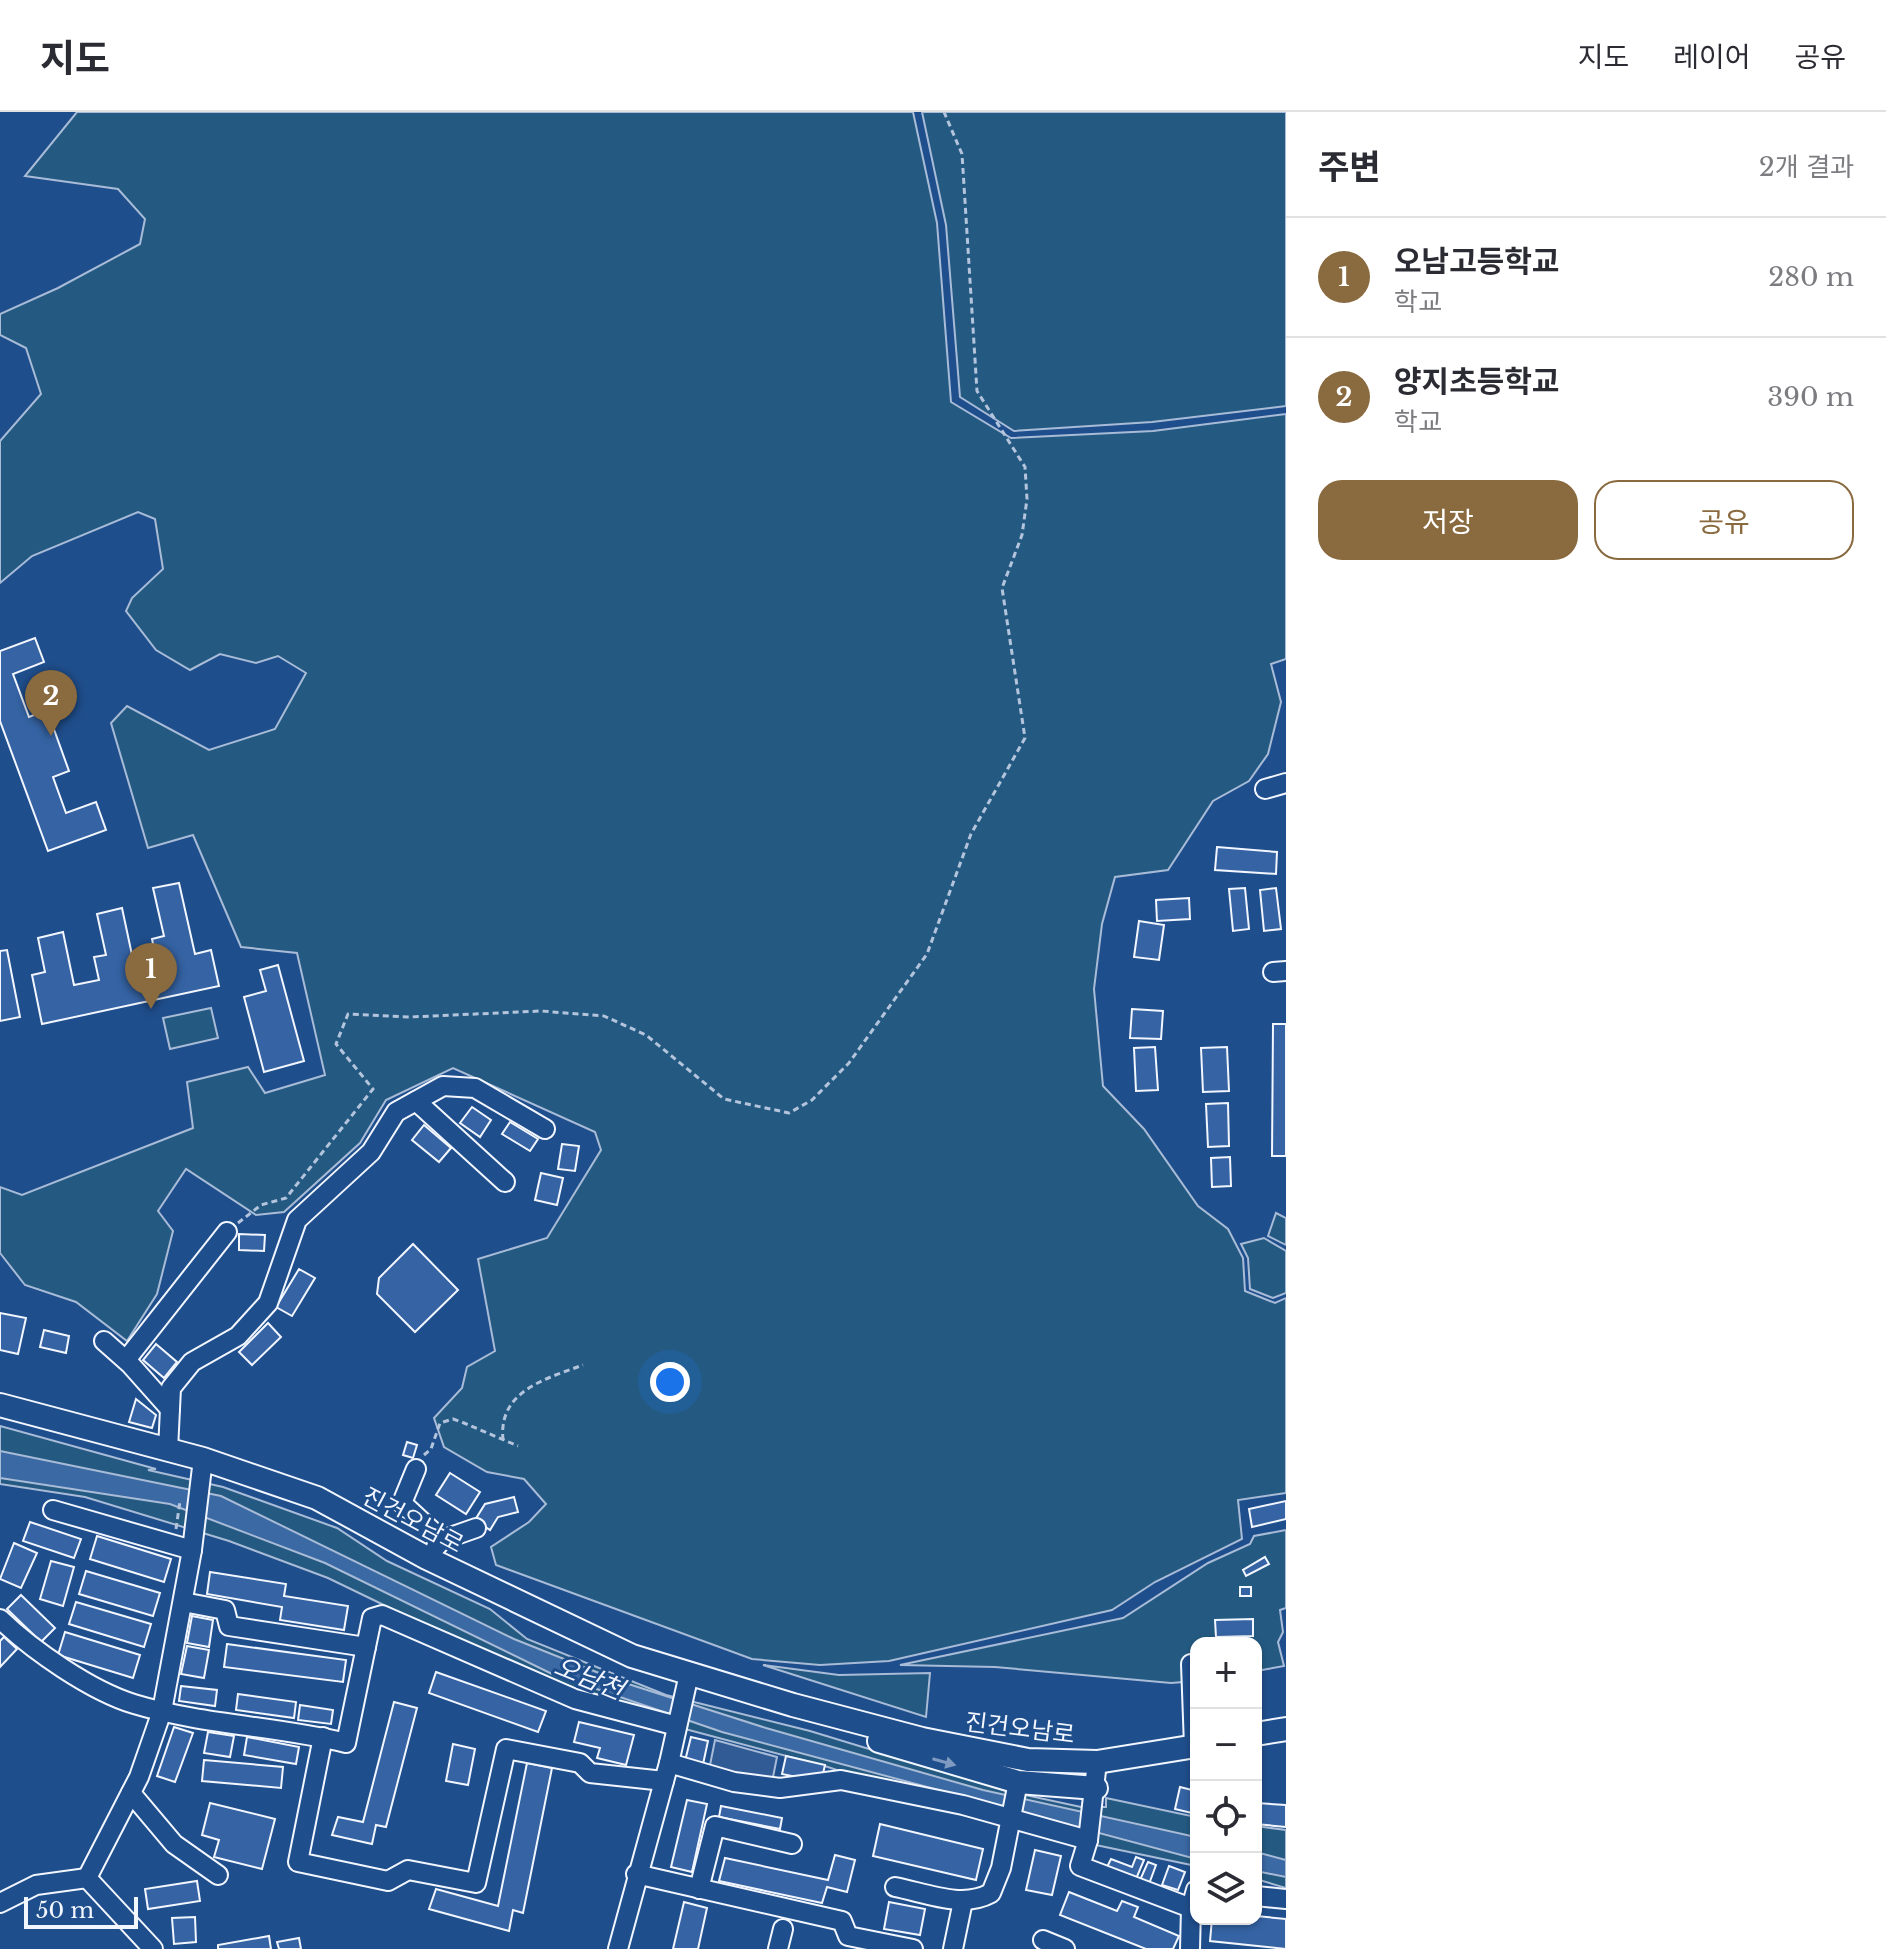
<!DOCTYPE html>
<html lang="ko">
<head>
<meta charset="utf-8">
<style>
	body { margin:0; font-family:"Libre Baskerville","Noto Sans KR",serif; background:#f2f2f3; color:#2b2b33 }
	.controls { position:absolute; right:24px; bottom:24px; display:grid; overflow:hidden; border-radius:16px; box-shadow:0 2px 6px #0004 }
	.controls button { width:72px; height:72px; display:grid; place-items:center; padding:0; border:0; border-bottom:2px solid #e1e1e2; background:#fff; color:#2b2b33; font:40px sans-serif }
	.scale { position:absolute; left:24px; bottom:20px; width:114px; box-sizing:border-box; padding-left:8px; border:4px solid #f2f6ff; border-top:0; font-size:22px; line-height:28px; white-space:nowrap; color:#f2f6ff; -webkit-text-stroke:6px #1f4e8c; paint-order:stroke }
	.you { position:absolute; left:670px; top:1270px; width:28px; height:28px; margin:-20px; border:6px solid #fff; border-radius:50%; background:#1a73e8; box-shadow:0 0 0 12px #1a73e833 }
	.badge { display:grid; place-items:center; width:52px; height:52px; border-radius:50%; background:#8a6a3f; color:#fff; font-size:26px; font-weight:700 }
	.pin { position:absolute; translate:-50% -66px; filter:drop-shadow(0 2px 4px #0008) }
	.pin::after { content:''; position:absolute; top:42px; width:28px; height:24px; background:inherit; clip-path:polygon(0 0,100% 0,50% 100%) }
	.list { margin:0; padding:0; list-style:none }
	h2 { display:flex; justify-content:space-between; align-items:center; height:104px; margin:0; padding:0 32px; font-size:34px }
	h2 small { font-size:26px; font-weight:400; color:#7c7c81 }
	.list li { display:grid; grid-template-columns:52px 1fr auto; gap:24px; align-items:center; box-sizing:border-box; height:120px; padding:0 32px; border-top:2px solid #e1e1e2 }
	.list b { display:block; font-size:30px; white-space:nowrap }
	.list p { margin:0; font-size:26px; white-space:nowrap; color:#7c7c81 }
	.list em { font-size:26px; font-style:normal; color:#7c7c81 }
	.actions { display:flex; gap:16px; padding:24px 32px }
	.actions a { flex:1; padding:18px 0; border:2px solid #8a6a3f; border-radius:24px; text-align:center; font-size:28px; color:#8a6a3f }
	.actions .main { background:#8a6a3f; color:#fff }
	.icon { flex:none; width:44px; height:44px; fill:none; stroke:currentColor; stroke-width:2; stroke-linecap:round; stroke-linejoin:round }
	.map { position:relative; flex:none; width:1286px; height:1837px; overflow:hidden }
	header { display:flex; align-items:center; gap:48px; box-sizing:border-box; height:112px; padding:0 40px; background:#fff; border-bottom:2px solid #e1e1e2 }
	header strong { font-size:38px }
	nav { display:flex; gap:44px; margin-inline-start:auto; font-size:28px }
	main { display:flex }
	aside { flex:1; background:#fff }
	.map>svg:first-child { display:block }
	.green { fill:#245a82; stroke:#a8bbd7; stroke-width:2 }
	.parking { fill:#305b95; stroke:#a8bbd7; stroke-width:2 }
	.water { fill:#3b69a3; stroke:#a8bbd7; stroke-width:2 }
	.building { fill:#3563a3; stroke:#f2f6ff; stroke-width:2 }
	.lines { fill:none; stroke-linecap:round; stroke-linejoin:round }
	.minor-casing { stroke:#f2f6ff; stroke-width:22 }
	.major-casing { stroke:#f2f6ff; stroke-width:26 }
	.path { stroke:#b3c4dc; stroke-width:3; stroke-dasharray:6 4; stroke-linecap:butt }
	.minor { stroke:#1f4e8c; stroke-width:18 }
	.major { stroke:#1f4e8c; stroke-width:22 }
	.oneway { fill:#7e9ac0 }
	.labels { text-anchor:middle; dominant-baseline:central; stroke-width:6; stroke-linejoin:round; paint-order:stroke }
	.street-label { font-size:24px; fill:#f2f6ff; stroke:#1f4e8c }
	.water-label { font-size:26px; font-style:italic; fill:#f2f6ff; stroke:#1f4e8c }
</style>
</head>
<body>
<header>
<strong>지도</strong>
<nav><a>지도</a><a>레이어</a><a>공유</a></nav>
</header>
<main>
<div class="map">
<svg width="1286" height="1837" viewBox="0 0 1286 1837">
	<rect width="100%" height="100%" fill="#1f4e8c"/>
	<g class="green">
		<polygon points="77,0 913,0 937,111 951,290 1011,326 1153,319 1286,302 1286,547 1271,552 1281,590 1268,642 1249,669 1213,689 1168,758 1115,765 1102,812 1094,877 1103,974 1144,1017 1198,1094 1228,1117 1243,1146 1245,1179 1275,1191 1286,1186 1286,1381 1238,1388 1242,1427 1155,1470 1112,1498 889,1549 820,1553 752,1547 496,1453 491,1435 529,1410 546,1392 524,1367 487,1360 444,1335 434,1306 462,1276 467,1255 495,1239 478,1147 547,1126 601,1038 595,1020 453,956 386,988 360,1031 284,1100 256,1103 186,1057 158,1099 173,1119 157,1182 127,1229 76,1190 25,1173 0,1141 0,1075 22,1083 193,1016 187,970 248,955 265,981 325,963 297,841 241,835 193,723 148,736 111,611 127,594 209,638 275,617 306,561 278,544 256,551 220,542 190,558 156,538 126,499 132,486 163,457 155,407 138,400 32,444 0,471 0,329 41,282 26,236 0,223 0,202 58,176 140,132 145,107 118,77 25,64"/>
		<polygon points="922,0 1286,0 1286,294 1152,310 1014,319 960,285 946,113"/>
		<polygon points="211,896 218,926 170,937 163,906"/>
		<polygon points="1276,1101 1286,1106 1286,1133 1268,1124"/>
		<polygon points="1264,1126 1286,1139 1286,1181 1273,1186 1250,1177 1248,1146 1241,1132"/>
		<polygon points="0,1314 156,1357 148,1358 223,1375 337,1416 387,1449 490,1497 527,1527 666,1583 810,1619 1007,1679 1081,1695 1106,1695 1106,1686 1196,1705 1196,1754 1091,1732 932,1691 828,1655 655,1609 450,1525 328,1466 229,1429 85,1385 0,1372"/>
		<polygon points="1286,1418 1286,1496 1280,1498 1283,1520 1278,1530 1284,1554 1256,1559 1256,1531 1196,1531 1196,1569 1171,1571 995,1555 900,1553 1123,1506 1208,1451 1250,1432 1254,1424"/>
		<polygon points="763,1553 839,1563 930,1561 926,1605"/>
		<polygon points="1256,1714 1286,1718 1286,1776 1256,1767"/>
	</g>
	<polygon class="parking" points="715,1628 777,1645 772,1670 708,1663"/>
	<g class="water">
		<polygon points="0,1339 221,1384 514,1527 619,1569 766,1616 983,1678 1196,1725 1196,1747 722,1620 550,1561 325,1451 170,1392 0,1366"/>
		<polygon points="1256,1740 1286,1748 1286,1765 1256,1759"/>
	</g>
	<g class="building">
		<polygon points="35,526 44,550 13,562 29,605 47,598 69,659 53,665 66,701 96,690 106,718 48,739 0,609 0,539"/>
		<polygon points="1217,735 1277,740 1276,762 1215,758"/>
		<polygon points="179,771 195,842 211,838 219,874 42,912 32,863 45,860 38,826 63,820 74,873 99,868 94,845 106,843 97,802 122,796 135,857 157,852 152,827 164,824 153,776"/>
		<polygon points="1245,776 1249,817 1233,819 1229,777"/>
		<polygon points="1276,776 1281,817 1264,819 1260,778"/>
		<polygon points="1189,786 1190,807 1157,809 1156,788"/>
		<polygon points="1139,809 1164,813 1159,848 1134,845"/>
		<polygon points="7,838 20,905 0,909 0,839"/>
		<polygon points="278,853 304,949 264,960 244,885 266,879 260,858"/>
		<polygon points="1132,897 1163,899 1161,927 1130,926"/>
		<polygon points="1273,912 1286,912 1286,1044 1272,1044"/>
		<polygon points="1155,935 1158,978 1136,979 1134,936"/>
		<polygon points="1227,935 1229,979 1203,980 1201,936"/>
		<polygon points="1228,991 1229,1034 1208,1035 1206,992"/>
		<polygon points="472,995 491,1008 480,1025 460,1011"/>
		<polygon points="510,1010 538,1027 530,1039 502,1022"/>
		<polygon points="424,1013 451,1036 439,1050 412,1028"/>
		<polygon points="562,1032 579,1034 575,1059 558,1057"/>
		<polygon points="1230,1045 1231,1074 1212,1075 1211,1046"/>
		<polygon points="541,1061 563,1066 557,1093 535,1088"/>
		<polygon points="239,1122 265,1123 264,1139 239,1138"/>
		<polygon points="413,1132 458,1178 415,1220 377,1182 379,1166"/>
		<polygon points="299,1157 315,1166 292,1204 276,1195"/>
		<polygon points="0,1201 26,1206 18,1242 0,1238"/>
		<polygon points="268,1211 281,1225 252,1253 239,1240"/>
		<polygon points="44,1218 69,1224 66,1241 40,1235"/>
		<polygon points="156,1232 177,1250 164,1266 143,1248"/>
		<polygon points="136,1287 156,1303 152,1316 129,1310"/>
		<polygon points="407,1330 417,1333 413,1346 403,1343"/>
		<polygon points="450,1361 480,1380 466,1402 436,1383"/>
		<polygon points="514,1385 518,1400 498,1405 490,1418 475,1408 485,1392"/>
		<polygon points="1286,1389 1286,1407 1252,1415 1249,1397"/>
		<polygon points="400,1400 416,1412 412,1418 396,1405"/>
		<polygon points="30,1410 81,1427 74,1446 23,1429"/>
		<polygon points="97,1424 171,1447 164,1470 90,1447"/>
		<polygon points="14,1431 37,1441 21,1476 0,1467"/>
		<polygon points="1265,1445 1269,1452 1246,1464 1243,1458"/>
		<polygon points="51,1449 74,1455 63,1494 40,1487"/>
		<polygon points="86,1459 160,1481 153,1504 79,1482"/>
		<polygon points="210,1460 286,1472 284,1484 348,1494 344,1518 280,1508 282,1495 207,1482"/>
		<rect x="1240" y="1475" width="11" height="9"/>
		<polygon points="21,1483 55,1516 41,1530 7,1497"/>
		<polygon points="76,1490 151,1512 144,1535 69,1512"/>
		<polygon points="192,1504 213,1508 209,1535 187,1531"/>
		<polygon points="1253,1507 1253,1524 1216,1525 1215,1508"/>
		<polygon points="65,1520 140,1543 133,1566 58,1543"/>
		<polygon points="4,1525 17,1537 0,1555 0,1529"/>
		<polygon points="227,1532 346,1548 343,1570 224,1555"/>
		<polygon points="187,1534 209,1538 204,1566 181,1562"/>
		<polygon points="436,1560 546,1599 538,1620 429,1581"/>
		<polygon points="181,1574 217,1578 215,1594 179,1589"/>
		<polygon points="238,1582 296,1590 294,1606 236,1598"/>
		<polygon points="394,1590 417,1596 386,1715 376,1713 372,1732 332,1723 338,1705 363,1710"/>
		<polygon points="300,1593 333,1598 331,1612 298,1608"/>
		<polygon points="579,1610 634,1623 626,1653 597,1646 600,1636 574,1630"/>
		<polygon points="174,1615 193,1621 175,1670 157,1664"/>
		<polygon points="208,1620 234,1624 230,1645 204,1641"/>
		<polygon points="247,1625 299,1635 296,1652 244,1643"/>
		<polygon points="691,1625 708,1629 702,1657 684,1653"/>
		<polygon points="453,1632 475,1637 468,1673 446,1669"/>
		<polygon points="786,1644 825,1653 821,1670 782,1662"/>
		<polygon points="204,1648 283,1655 281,1676 202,1669"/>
		<polygon points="527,1651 552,1656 523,1801 513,1798 509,1819 429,1797 436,1777 498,1794"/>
		<polygon points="1180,1675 1196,1679 1196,1702 1175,1697"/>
		<polygon points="687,1688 707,1692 692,1760 671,1755"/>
		<polygon points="210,1691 275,1707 262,1757 214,1745 219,1728 202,1723"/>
		<polygon points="1256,1691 1286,1693 1286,1715 1256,1712"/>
		<polygon points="721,1694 782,1706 780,1717 719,1705"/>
		<polygon points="880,1712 983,1737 976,1768 873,1744"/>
		<polygon points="1035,1738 1061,1744 1052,1783 1026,1778"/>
		<polygon points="835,1743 855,1748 847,1780 827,1775 822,1791 719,1769 725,1746 828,1768"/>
		<polygon points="1136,1745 1144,1748 1136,1767 1107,1755 1111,1747 1132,1755"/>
		<polygon points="1148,1750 1156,1753 1149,1772 1140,1768"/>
		<polygon points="1169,1754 1185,1760 1178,1778 1162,1773"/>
		<polygon points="197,1769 200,1789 148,1797 145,1777"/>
		<polygon points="1069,1780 1117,1799 1122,1789 1138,1795 1134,1805 1179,1824 1173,1837 1146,1837 1060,1803"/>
		<polygon points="684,1790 707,1796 698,1837 673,1837"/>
		<polygon points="889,1790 925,1797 920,1823 884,1817"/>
		<polygon points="1256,1804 1286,1807 1286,1837 1210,1829 1212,1807"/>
		<polygon points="195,1805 196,1830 174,1832 172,1806"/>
		<polygon points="269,1824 271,1837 218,1837 218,1833"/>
		<polygon points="299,1826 301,1837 279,1837 277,1830"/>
	</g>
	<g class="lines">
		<g class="minor-casing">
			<g id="minor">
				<polyline points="1265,677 1286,671"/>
				<polyline points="1273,860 1286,859"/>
				<polyline points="416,989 505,1070"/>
				<polyline points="104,1229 130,1252 170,1297"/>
				<polyline points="126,1248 227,1120"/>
				<polyline points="168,1338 171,1276 192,1250 238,1224 268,1191 297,1108 371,1040 396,1000 443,974 475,976 545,1017"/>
				<polyline points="416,1357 402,1391 442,1428"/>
				<polyline points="53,1398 192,1438"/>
				<polyline points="436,1435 442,1428 476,1416"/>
				<polyline points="183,1490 225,1498 229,1514 366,1535"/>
				<path d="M0 1507C32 1538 91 1579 134 1592 203 1613 277 1614 346 1631L372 1506 382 1503 575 1587 677 1614"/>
				<polyline points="1191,1552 1194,1634"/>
				<polyline points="323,1625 298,1750 388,1769 408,1758 476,1771 506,1637 580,1651 590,1661 664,1669"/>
				<polyline points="1097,1650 1088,1728 1080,1754 1191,1796 1196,1778"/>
				<polyline points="669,1651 734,1670 780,1676 841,1668 963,1693 1088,1728"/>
				<polyline points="131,1681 174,1732 218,1763"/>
				<polyline points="636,1762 842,1809 848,1824 913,1837"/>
				<polyline points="87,1766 139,1665 162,1599 192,1438 203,1347"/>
				<polyline points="87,1766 153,1837"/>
				<path d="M895 1775C926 1781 962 1797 991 1781L1001 1756 1018 1670"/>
				<polyline points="699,1777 715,1714 792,1732"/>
				<polyline points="1256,1784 1286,1787"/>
				<polyline points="0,1791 36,1773 87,1766"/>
				<polyline points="1043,1828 1065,1837"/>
				<polyline points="618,1837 669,1651 689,1562"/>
				<polyline points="778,1837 783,1817"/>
				<polyline points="953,1837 963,1789"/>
				<polyline points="1190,1837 1191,1796"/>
			</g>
		</g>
		<g class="major-casing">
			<g id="major">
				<polyline points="0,1293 203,1347 317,1386 427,1446 632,1544 793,1593 922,1627 1028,1648 1097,1650 1196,1634"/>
				<polyline points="1256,1622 1286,1617"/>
				<polyline points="879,1629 1018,1670 1096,1676"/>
			</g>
		</g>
		<g class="path">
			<polyline points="238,1111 261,1093 286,1086 373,977 336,932 348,902 410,905 541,899 604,904 646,923 724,987 789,1001 812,988 849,951 927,842 971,722 1025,626 1002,476 1022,423 1027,387 1025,355 977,279 962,42 944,0"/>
			<path d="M503 1328C498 1279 545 1267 583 1253"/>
			<polyline points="424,1343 431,1337 440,1311 453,1307 464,1311 518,1334"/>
			<polyline points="176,1417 180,1389"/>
		</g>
		<use href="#minor" class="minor"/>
		<use href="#major" class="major"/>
	</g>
	<defs><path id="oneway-solid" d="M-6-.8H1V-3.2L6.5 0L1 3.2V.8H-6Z" transform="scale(2)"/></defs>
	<use class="oneway" href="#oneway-solid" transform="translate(944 1650) rotate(16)"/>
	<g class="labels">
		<g class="street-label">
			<text transform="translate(413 1408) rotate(28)">진건오남로</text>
			<text transform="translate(1020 1616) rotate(7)">진건오남로</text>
		</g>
		<g class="water-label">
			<text transform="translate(589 1566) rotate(22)">오남천</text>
		</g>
	</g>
</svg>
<div class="controls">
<button>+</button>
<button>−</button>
<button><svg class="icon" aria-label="locate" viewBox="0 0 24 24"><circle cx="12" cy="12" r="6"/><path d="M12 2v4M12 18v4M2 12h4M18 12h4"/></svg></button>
<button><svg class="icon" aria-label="layers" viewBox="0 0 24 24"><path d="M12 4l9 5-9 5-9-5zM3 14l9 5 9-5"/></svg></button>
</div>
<div class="scale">50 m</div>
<div class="you"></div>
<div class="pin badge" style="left:151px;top:897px">1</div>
<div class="pin badge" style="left:51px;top:624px">2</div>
</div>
<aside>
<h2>주변<small>2개 결과</small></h2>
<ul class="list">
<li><span class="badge">1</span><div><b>오남고등학교</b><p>학교</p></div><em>280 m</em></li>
<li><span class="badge">2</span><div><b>양지초등학교</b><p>학교</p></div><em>390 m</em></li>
</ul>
<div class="actions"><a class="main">저장</a><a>공유</a></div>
</aside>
</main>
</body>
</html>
